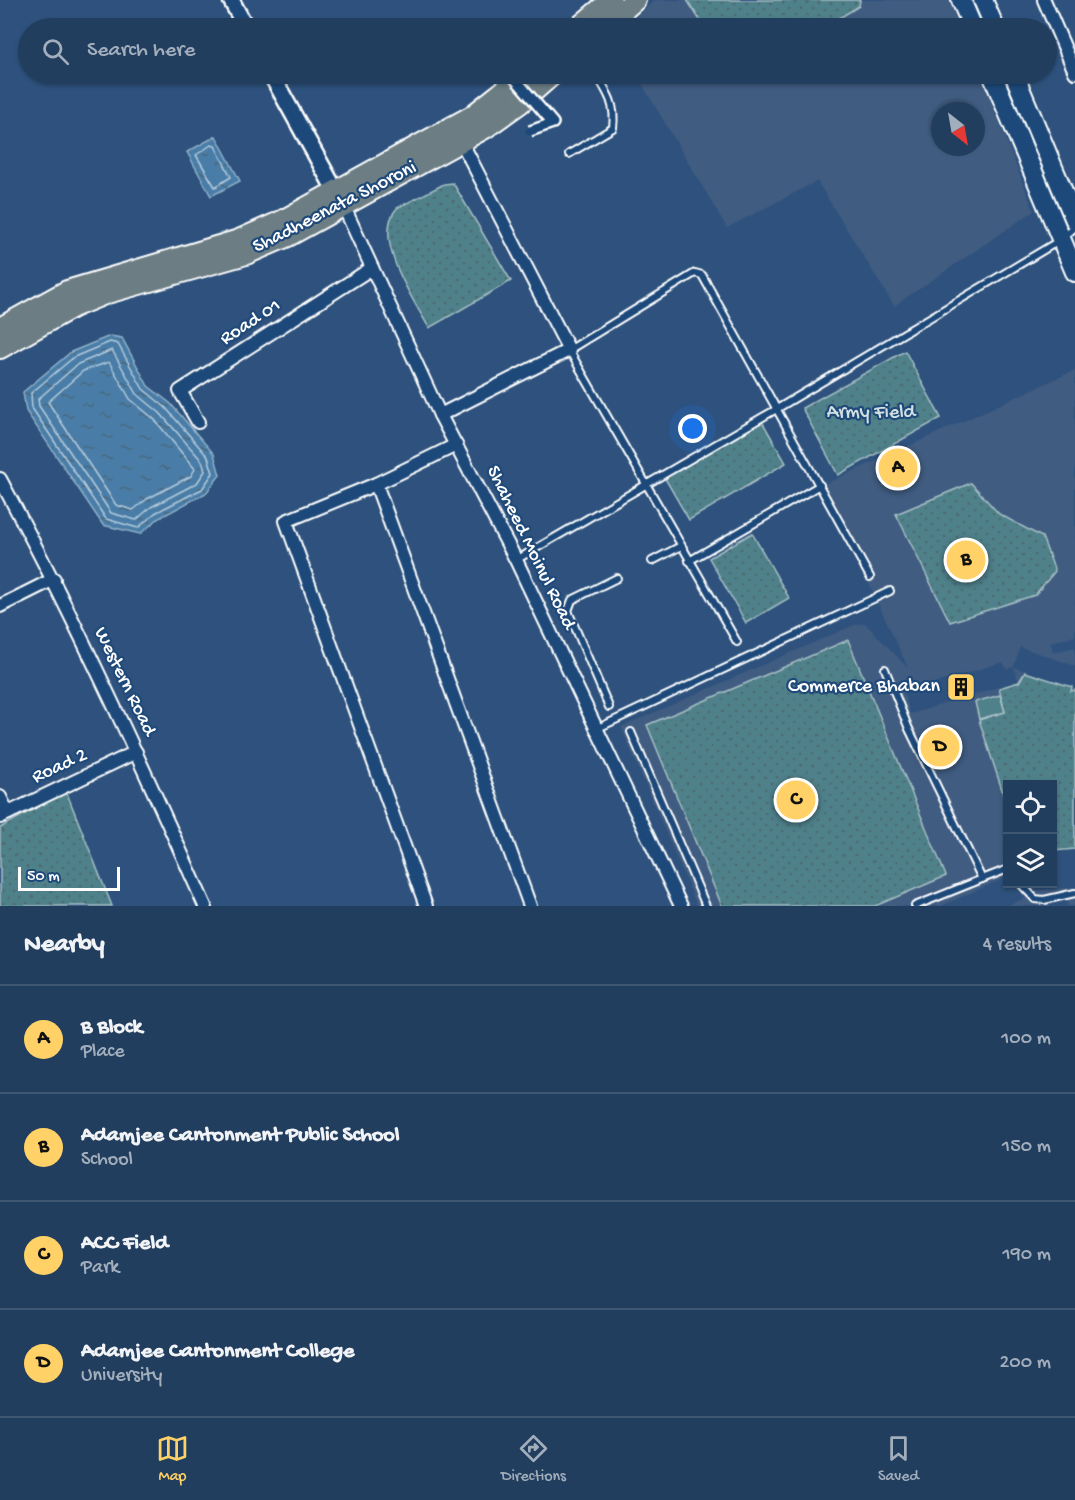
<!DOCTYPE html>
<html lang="en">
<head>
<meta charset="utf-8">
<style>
	body { margin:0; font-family:"Gochi Hand",sans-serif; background:#2e4967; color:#f1f3f6 }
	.controls { position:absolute; right:18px; bottom:18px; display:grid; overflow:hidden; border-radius:0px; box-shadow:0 2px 4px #0004 }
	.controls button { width:54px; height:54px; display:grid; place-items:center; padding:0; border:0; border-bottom:2px solid #3f5773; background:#223e5e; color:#f1f3f6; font:30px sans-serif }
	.compass { position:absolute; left:931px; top:102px; width:54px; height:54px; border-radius:50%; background:#223e5e; box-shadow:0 2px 4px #0004; rotate:149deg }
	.scale { position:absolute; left:18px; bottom:15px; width:102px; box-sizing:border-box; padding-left:6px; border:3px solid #fff; border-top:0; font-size:16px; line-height:21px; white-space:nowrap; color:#fff; -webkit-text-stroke:4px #1f4a7a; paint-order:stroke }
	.you { position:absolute; left:693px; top:429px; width:21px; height:21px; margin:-15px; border:4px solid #fff; border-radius:50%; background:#1a73e8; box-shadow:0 0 0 9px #1a73e833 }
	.badge { display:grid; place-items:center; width:39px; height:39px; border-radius:50%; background:#ffd166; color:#111; font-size:20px; font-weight:700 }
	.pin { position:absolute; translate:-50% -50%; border:3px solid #fff; box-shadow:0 2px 6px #0006 }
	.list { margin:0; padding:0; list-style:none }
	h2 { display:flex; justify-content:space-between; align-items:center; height:78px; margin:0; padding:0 24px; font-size:26px }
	h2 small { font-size:20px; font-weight:400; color:#a2aebc }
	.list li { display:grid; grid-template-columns:39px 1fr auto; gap:18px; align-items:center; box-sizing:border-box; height:108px; padding:0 24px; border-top:2px solid #3f5773 }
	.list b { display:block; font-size:22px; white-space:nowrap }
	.list p { margin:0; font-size:20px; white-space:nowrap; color:#a2aebc }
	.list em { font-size:20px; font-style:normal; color:#a2aebc }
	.icon { flex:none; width:33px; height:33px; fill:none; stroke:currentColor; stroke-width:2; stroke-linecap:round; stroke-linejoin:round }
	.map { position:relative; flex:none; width:1075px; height:906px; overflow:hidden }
	.search { position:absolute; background:#223e5e; box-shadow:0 2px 4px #0004; left:18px; right:18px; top:18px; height:66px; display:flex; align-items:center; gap:15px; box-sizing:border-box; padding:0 21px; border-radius:33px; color:#a2aebc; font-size:22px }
	.sheet { height:510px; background:#223e5e }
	nav { display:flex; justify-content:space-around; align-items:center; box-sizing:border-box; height:84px; border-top:2px solid #3f5773; background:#223e5e; font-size:16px; color:#a2aebc }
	nav a { display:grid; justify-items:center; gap:3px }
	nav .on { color:#ffd166 }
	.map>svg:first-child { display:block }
	.built { fill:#3f5b81; fill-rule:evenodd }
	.green { fill:url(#green-dots); stroke:#a8c0c5; stroke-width:1.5 }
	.pitch { fill:#50818b; stroke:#a8c0c5; stroke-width:1.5 }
	.water { fill:url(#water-ripples); stroke:#92b1ca; stroke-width:1.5 }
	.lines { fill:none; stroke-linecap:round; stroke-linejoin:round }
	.shore { stroke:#b6cbdc; stroke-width:1.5 }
	.service-casing { stroke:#fff; stroke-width:10 }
	.minor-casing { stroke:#fff; stroke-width:16 }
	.tertiary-casing { stroke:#fff; stroke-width:20 }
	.secondary-casing { stroke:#fff; stroke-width:22 }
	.primary-casing { stroke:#fff; stroke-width:24 }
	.service { stroke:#1f4a7a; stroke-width:6 }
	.minor { stroke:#1f4a7a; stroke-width:12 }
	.tertiary { stroke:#1f4a7a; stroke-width:15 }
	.secondary { stroke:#1f4a7a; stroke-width:18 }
	.primary { stroke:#6c7e84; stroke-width:20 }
	.pedestrian-bridge-casing { stroke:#fff; stroke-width:14; stroke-linecap:butt }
	.pedestrian-bridge { stroke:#1f4a7a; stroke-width:9 }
	.labels { text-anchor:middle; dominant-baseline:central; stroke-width:4.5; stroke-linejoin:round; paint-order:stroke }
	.street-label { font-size:20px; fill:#fff; stroke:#1f4a7a }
	.park-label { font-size:20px; fill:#d3e0e2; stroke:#1f4a7a }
	.poi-label { font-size:20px; fill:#fff; stroke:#1f4a7a; text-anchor:end }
</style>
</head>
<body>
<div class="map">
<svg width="1075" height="906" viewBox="0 0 1075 906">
	<defs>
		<pattern id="green-dots" width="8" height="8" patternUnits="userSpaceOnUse" patternTransform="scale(1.5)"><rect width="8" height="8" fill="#50818b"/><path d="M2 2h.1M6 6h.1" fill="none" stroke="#4e696f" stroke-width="1.8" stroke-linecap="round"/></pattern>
		<pattern id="water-ripples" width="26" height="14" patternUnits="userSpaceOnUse" patternTransform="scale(1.5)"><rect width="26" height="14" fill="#497da7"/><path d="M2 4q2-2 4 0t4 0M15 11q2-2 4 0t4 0" fill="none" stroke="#4a677e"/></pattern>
	</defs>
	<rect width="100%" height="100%" fill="#2e527d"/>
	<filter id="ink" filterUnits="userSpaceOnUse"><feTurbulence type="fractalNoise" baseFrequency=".0167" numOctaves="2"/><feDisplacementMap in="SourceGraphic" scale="12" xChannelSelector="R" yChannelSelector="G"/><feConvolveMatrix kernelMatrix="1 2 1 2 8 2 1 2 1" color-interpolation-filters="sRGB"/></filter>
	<g filter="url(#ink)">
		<g class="built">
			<polygon points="655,0 951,0 962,28 623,28"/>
			<path d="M636 74H980L1034 211 894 306 817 181 727 228ZM940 111H976V147H940Z"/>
			<path d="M1075 370V636L1051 642 1053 652 1075 647V666L1020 647 1014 667 1073 687 1075 696 1071 692 980 720 1007 805V877L941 906H875L946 876 647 725 722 906H697L621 727 854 625 865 623 908 668 823 485ZM1003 662 1006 669 1014 667 1018 681 910 714 904 693Z"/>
			<polygon points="1019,884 1031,884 1032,891 1075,887 1075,906 1068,906 1065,899 1048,906 1007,906 1025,898"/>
		</g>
		<g class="green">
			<polygon points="687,0 860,0 859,6 823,28 705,28"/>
			<path d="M453 183 511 281 429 328C413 299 371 238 397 208L444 184Z"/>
			<polygon points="905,351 941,418 838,475 802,408"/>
			<polygon points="760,418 786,463 689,520 663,475"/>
			<polygon points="971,483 999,514 1042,537 1055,571 1035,595 950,622 896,514"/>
			<polygon points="752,533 789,598 746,623 709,558"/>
			<polygon points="848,640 946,876 875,906 722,906 647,725"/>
			<polygon points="1025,672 1072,687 1071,691 1075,690 1075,849 1053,851 1052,784 1008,784 1007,805 979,720 1005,712 999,688 1019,682"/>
			<polygon points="66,791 112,906 0,906 0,828"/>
		</g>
		<polygon class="pitch" points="1000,695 1005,712 979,719 975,702"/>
		<g class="water">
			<polygon points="216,136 240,181 211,196 187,152"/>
			<polygon points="110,336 122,338 148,386 170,403 214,454 220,475 206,493 159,518 140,534 103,525 26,411 23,392 71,352"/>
		</g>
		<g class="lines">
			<g class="shore">
				<polygon points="211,145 215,146 231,177 215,187 196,155"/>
				<polygon points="110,342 118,344 143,389 165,407 208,457 213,473 202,489 155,513 138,528 106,519 32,408 31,393 74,357"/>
				<polygon points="112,350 137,394 160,413 202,461 205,471 197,483 151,507 136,520 111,513 39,406 38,399 78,364"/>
				<polygon points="109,362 130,399 154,419 195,469 191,476 147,499 133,510 116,505 48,402 83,371"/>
			</g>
			<g class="service-casing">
				<g id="service">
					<path d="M569 154 613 128C616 105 608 93 596 74"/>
					<polyline points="516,560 775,410 1062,239 1075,227"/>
					<polyline points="652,561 681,546"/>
					<polyline points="689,561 820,485"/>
					<polyline points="737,642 569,350 695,273 702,275 870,577"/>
					<polyline points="885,669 909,729 982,879 915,906"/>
					<polyline points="609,707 568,611 572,600 617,578"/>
					<polyline points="596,729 890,591"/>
					<polyline points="631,732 706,906"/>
					<polyline points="982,879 1008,869"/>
					<polyline points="1021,884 1035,899 1044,900 1075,893"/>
				</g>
			</g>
			<g class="minor-casing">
				<g id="minor">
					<polyline points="1044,0 1075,72"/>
					<polyline points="344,207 440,415 516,560 681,906"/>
					<polyline points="440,415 569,350 461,141"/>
					<polyline points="198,422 180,391 372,268"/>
					<path d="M0 479C75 618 141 762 205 906"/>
					<polyline points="376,484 530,906"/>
					<polyline points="0,606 54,579"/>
					<polyline points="0,797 8,813"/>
					<polyline points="0,817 136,752"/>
					<polyline points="426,906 286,521 376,484 456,445"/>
				</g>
			</g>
			<g class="tertiary-casing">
				<g id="tertiary">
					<polyline points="231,0 246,28"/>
					<polyline points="271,74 340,199"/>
				</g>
			</g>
			<g class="secondary-casing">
				<g id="secondary">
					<polyline points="961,0 973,28"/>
					<polyline points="983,0 995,28"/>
					<polyline points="992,74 1075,272"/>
					<polyline points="1014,74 1075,220"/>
				</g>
			</g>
			<g class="primary-casing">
				<g id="primary">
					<polyline points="578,28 611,0"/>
					<polyline points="603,28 635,0"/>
					<polyline points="0,328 67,291 239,240 282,221 472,116 525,74"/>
					<polyline points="0,348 73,307 107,293 246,254 288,236 485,128 520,103 553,74"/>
				</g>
			</g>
			<use href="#service" class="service"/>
			<use href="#minor" class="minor"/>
			<use href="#tertiary" class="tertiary"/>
			<use href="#secondary" class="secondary"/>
			<use href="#primary" class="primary"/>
			<g class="pedestrian-bridge-casing">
				<polyline id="pedestrian-bridge" points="511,74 553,123 530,131"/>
			</g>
			<use href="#pedestrian-bridge" class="pedestrian-bridge"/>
		</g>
	</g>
	<defs>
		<g id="building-square" transform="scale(1.5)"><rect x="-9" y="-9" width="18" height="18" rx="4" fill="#ffd166" stroke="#1f4a7a"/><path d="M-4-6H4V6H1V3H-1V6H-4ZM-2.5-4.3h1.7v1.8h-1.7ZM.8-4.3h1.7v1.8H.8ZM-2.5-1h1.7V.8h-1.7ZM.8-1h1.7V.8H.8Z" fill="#111"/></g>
	</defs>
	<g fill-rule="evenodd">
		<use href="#building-square" x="961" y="687"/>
	</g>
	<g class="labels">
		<g class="street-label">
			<text transform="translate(335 208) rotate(-27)">Shadheenata Shoroni</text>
			<text transform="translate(251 323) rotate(-33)">Road 01</text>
			<text transform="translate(530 548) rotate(64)">Shaheed Moinul Road</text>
			<text transform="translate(124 682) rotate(64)">Western Road</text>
			<text transform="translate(60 767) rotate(-25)">Road 2</text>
		</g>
		<g class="park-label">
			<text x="871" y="413">Army Field</text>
		</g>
		<g class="poi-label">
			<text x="940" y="687">Commerce Bhaban</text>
		</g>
	</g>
</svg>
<div class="controls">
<button><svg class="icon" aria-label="locate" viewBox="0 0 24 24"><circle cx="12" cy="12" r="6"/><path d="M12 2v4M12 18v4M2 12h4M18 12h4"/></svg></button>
<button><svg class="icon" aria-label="layers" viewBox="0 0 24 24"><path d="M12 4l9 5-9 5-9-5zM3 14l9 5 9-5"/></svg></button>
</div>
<svg class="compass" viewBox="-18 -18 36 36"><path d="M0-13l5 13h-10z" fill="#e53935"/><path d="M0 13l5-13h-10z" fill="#a2aebc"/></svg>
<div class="scale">50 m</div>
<div class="you"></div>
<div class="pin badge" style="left:898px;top:468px">A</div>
<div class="pin badge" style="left:966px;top:560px">B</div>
<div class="pin badge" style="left:796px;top:800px">C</div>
<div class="pin badge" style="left:940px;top:747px">D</div>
<div class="search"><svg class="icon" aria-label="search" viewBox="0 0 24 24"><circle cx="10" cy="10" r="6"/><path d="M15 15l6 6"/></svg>Search here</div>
</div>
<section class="sheet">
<h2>Nearby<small>4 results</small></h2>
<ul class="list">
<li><span class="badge">A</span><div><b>B Block</b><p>Place</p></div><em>100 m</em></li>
<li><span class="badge">B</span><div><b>Adamjee Cantonment Public School</b><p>School</p></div><em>150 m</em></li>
<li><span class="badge">C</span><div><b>ACC Field</b><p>Park</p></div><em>190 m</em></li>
<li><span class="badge">D</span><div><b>Adamjee Cantonment College</b><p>University</p></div><em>200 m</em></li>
</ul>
</section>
<nav>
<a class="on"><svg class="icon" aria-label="map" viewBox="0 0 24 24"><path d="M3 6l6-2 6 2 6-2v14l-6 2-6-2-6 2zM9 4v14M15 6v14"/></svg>Map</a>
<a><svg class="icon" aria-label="directions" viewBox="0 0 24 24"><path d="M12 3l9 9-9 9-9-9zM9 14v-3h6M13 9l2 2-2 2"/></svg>Directions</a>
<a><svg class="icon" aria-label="saved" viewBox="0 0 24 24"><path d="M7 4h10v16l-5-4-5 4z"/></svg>Saved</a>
</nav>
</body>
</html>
